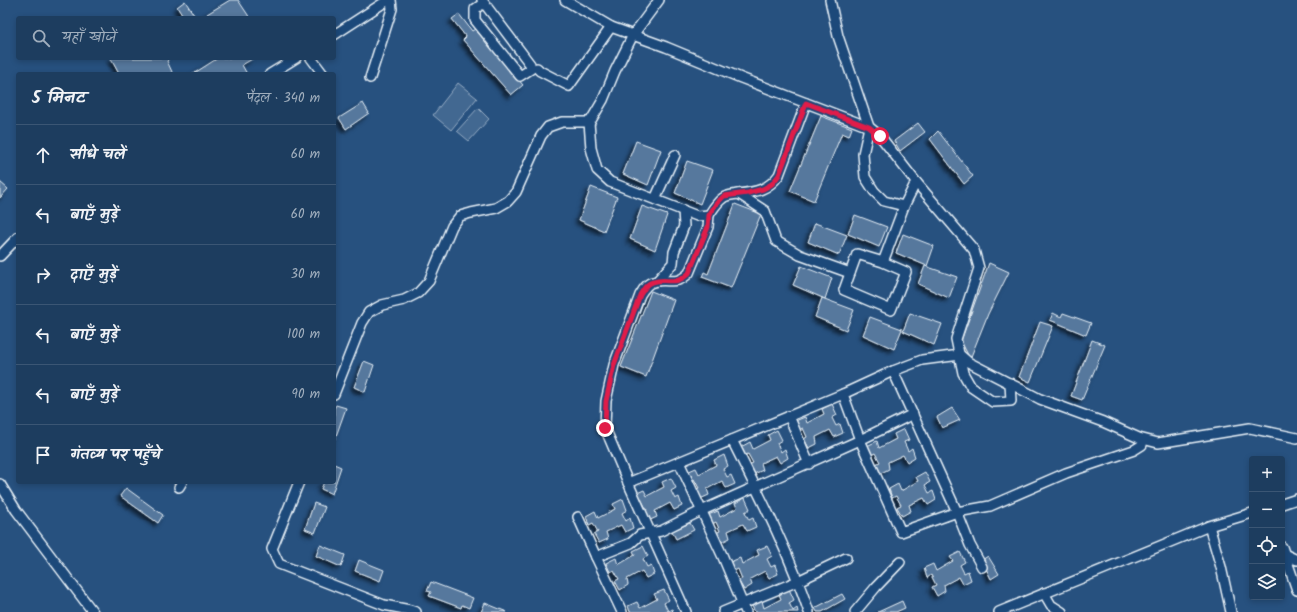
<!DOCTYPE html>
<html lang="hi">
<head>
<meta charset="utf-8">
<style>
	body { margin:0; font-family:Kalam,"Playpen Sans Deva",sans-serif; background:#2a4868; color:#f1f3f6 }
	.controls { position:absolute; right:12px; bottom:12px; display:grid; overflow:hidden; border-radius:4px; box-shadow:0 2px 6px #0003 }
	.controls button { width:36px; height:36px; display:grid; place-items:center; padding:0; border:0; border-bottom:1px solid #3b5674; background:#1d3d5f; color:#f1f3f6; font:20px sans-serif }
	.stop { position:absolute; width:12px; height:12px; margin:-9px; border:3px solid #e11d48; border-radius:50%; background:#fff }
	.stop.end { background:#e11d48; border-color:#fff; box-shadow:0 1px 4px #0008 }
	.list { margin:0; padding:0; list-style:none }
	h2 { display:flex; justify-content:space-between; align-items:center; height:52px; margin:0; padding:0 16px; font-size:17px }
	h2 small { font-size:13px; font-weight:400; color:#a0aebd }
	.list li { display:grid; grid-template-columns:26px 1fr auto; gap:12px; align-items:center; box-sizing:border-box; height:60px; padding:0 16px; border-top:1px solid #3b5674 }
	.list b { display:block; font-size:15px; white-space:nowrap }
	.list em { font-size:13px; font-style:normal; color:#a0aebd }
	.icon { flex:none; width:22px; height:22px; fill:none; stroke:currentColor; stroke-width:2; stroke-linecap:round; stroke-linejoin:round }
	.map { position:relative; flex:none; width:1297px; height:612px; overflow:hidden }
	.search { position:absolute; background:#1d3d5f; box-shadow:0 2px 6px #0003; left:16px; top:16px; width:320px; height:44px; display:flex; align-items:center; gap:10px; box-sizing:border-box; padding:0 14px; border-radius:4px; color:#a0aebd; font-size:15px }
	.panel { position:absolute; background:#1d3d5f; box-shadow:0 2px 6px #0003; left:16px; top:72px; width:320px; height:412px; border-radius:4px }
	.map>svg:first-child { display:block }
	.green { fill:#436891; stroke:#96acc4 }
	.building { fill:#57789d; stroke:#e8f1f8; filter:url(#shadow) }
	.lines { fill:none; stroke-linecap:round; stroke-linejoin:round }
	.minor-casing { stroke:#e8f1f8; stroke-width:12 }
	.minor { stroke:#1f4a7a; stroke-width:9 }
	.route { stroke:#e11d48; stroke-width:5 }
</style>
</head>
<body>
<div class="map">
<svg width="1297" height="612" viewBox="0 0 1297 612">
	<defs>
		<filter id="shadow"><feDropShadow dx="-3.5" dy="3.5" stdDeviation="2" flood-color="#0009"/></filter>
	</defs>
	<rect width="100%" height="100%" fill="#27517f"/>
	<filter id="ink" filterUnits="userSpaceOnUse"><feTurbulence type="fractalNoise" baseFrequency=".025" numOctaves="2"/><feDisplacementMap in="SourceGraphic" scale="8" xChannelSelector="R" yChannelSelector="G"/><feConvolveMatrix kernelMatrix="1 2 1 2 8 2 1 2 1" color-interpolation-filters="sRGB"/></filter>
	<g filter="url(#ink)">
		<g class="green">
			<polygon points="458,83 477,98 451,130 433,115"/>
			<polygon points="478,108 489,119 469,141 457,131"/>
		</g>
		<g class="building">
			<polygon points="230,0 238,0 250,18 210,18 207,14"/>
			<polygon points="185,1 196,18 184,18 177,7"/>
			<polygon points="459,14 472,31 475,29 523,85 511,95 463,40 466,37 452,19"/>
			<polygon points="112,58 170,58 167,61 173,74 119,74 111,59"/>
			<polygon points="218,58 254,58 242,65 247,74 193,74"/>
			<polygon points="363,103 369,113 346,129 339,118"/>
			<polygon points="821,116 852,128 849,136 842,133 814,201 790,191"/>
			<polygon points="918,123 925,132 900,151 894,141"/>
			<polygon points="938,131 973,176 964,184 930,139"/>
			<polygon points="636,141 661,150 648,185 623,174"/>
			<polygon points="687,161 713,170 700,204 675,193"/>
			<polygon points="0,182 8,189 0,198"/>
			<polygon points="591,187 617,197 604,231 579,220"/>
			<polygon points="735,204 761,214 731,288 702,277 704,272 708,274"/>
			<polygon points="642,206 667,215 655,250 630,239"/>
			<polygon points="855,215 887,227 879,247 848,234"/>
			<polygon points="815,223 847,235 839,255 808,242"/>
			<polygon points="903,234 934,246 927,266 896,253"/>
			<polygon points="989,263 1009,272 988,314 970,359 961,341"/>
			<polygon points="801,266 832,278 825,299 793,285"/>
			<polygon points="925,266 957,277 949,298 918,284"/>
			<polygon points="651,291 674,300 646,377 621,367"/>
			<polygon points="822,298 854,310 846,330 815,317"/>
			<polygon points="910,313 942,324 934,345 903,331"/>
			<polygon points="1053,313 1061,317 1063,313 1091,323 1086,335 1050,320"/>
			<polygon points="870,317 902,329 894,349 863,335"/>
			<polygon points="1040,322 1053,326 1030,382 1019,377"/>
			<polygon points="1092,340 1105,345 1082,400 1071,396"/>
			<polygon points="364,361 374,365 365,392 354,387"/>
			<polygon points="832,404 837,415 832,418 836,426 840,424 843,433 834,437 830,430 816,437 817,444 809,448 804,439 807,437 803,428 799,430 795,421 805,417 807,423 824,414 822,409"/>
			<polygon points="336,405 346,408 335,439 334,439 334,409"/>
			<polygon points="952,408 960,420 942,428 937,417"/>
			<polygon points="904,429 909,440 904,442 908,451 912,448 915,457 907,462 903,455 888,462 889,469 881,473 876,464 880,462 875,453 871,455 867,446 877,441 879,448 896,439 894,434"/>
			<polygon points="777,430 782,440 777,443 781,452 785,449 788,458 780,463 776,456 761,463 763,470 754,474 749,465 753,463 748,454 744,456 741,447 750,442 753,449 770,440 768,435"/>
			<polygon points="724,455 728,466 723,469 727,477 731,475 735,484 726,488 722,481 707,489 709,495 700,499 695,490 699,488 694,479 691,481 687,472 696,468 699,474 716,465 714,460"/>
			<polygon points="334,464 341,467 332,494 321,489 324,482 334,482"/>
			<polygon points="925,472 930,482 925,485 929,493 933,491 936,500 928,505 924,498 909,505 911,511 902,516 897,507 901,505 896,496 892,498 889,489 898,484 901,491 918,481 916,477"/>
			<polygon points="671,478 676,488 671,491 675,499 679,497 682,506 674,510 670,503 655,511 657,517 648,521 643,512 647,510 642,501 638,503 635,494 644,490 647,496 664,487 662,482"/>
			<polygon points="126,488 163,515 158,523 120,496"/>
			<polygon points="745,498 750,509 745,512 749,520 753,518 756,527 747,531 743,524 728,531 730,538 722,542 716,533 720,531 716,522 712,524 708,515 718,511 720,517 737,508 735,503"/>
			<polygon points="623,499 627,510 622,513 626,521 630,518 633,528 625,532 621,525 606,532 608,539 599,543 594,534 598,532 593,523 589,525 586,516 595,511 598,518 615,509 613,504"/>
			<polygon points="314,503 325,507 315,533 305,529"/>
			<polygon points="690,523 694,530 676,539 672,531"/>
			<polygon points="320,545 345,555 341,567 316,556"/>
			<polygon points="643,546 648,556 643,559 647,567 651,565 654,574 646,578 642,571 627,579 628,585 620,590 615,581 619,579 614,570 610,572 606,563 616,558 618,565 635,555 633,551"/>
			<polygon points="767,546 772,556 767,559 771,567 775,565 778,574 769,578 765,571 750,579 752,585 744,590 738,580 742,579 738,569 734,571 730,562 740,558 742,564 759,555 757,550"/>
			<polygon points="960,552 965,562 960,565 964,573 968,571 971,580 963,584 959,577 944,585 945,591 937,596 932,587 936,585 931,575 927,578 924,568 933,564 936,571 953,561 950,557"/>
			<polygon points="988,556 999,574 991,579 982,560"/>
			<polygon points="359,560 384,570 380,581 355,571"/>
			<polygon points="431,582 473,598 469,608 462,605 461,608 429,596 431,592 427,591"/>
			<polygon points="789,589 794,600 789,603 793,611 797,608 798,612 755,612 752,606 762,601 764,608 781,599 779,594"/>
			<polygon points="664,590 669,600 664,603 668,611 672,609 673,612 630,612 628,606 637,602 640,608 657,599 654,594"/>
			<polygon points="842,594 845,599 822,612 817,612 815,608"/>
			<polygon points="902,601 905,608 896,612 878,612"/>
			<polygon points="485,603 507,612 481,612"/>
		</g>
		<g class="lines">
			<g class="minor-casing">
				<g id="minor">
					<polyline points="482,0 484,3 530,64 531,69 520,76 475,20 475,9 484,3"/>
					<polyline points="565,0 611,27 666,47 741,78 869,127 863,154 865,177 874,191 884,201 904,206"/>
					<polyline points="830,0 838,36 869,127 880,136 916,182 974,250 979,268 956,339 963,373 971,387 993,402 1011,401 1010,383"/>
					<polyline points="334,35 388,0"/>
					<polyline points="311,58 323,74"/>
					<polyline points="537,68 540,71 569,86 611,27"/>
					<polyline points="270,74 296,58"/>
					<polyline points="370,78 392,9 391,0"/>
					<path d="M589 122 591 148 597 170 610 182 697 216 709 215C713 209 717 202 723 198 727 195 733 195 738 194 756 192 768 190 779 175L806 103"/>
					<polyline points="739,194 765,211 776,241 800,255 850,273"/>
					<polyline points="655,199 675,155"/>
					<polyline points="0,256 18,237"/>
					<polyline points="883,262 906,272 891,310 844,290 857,254 883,262 904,206 916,182"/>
					<polyline points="657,281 673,263 674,252 684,226 683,210"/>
					<polyline points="893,371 957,512 970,545 982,567"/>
					<polyline points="334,394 362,323 369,312 382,305 404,300 418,293 429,281 452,226 460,216 471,213 496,208 508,201 516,192 541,136 548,127 562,122 590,122 603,100 615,71 633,35 659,0"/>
					<polyline points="789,416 809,464"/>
					<path d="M732 440C760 496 789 552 809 612"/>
					<polyline points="1142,445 1134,450 1066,473 990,506 957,512 901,532 860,440 843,394 893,371 922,360 960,355 968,362 1040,399 1103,422 1139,438 1158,443 1250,428 1297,438"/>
					<polyline points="679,462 723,557 746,612"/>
					<polyline points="299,482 272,549 279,564 384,605 410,610 416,612"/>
					<polyline points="628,483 843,394"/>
					<polyline points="0,484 16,510 93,612"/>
					<polyline points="179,487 182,482"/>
					<polyline points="1282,504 1297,499"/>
					<polyline points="578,517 596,557 631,543 640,535 661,531 701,511 860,440 913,414"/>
					<polyline points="1209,526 1221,567 1231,612"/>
					<polyline points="1282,547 1297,590"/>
					<polyline points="1284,554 1297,560"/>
					<polyline points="596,557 622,612"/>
					<polyline points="1044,593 1051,605 1062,612"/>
					<path d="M686 612 630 487 605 428 606 401 614 365 640 295C643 290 647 283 653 282 668 277 675 287 689 273L708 227 709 215"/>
					<polyline points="723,612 798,581 846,558"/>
					<polyline points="855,612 876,587 900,562"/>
					<polyline points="999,612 1209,526 1252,513"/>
				</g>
			</g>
			<use href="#minor" class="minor"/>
		</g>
	</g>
	<g class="lines" filter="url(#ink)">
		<path class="route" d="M605 428 606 401 614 365 640 295C643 290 647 283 653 282 668 277 675 287 689 273L708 227 709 215 716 204 724 196 748 193 763 189 772 184 779 175 806 103 869 127 880 136"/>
	</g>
</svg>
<div class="controls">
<button>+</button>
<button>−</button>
<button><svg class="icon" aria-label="locate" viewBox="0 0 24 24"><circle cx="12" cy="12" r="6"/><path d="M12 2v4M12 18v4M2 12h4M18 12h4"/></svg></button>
<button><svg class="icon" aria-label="layers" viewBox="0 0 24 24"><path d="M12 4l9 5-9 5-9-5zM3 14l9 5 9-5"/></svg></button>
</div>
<div class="stop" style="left:880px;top:136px"></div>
<div class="stop end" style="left:605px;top:428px"></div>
<div class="search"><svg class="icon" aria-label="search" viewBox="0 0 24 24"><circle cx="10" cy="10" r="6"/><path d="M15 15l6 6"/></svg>यहाँ खोजें</div>
<section class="panel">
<h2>5 मिनट<small>पैदल · 340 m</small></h2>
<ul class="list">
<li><svg class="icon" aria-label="ahead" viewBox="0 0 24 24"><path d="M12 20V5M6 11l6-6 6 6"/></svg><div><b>सीधे चलें</b></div><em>60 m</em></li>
<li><svg class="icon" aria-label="left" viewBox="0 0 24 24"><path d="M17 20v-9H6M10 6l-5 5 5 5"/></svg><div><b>बाएँ मुड़ें</b></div><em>60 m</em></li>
<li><svg class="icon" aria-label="right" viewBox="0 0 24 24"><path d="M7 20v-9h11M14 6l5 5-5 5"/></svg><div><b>दाएँ मुड़ें</b></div><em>30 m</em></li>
<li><svg class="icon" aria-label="left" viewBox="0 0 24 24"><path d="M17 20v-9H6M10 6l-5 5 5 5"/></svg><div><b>बाएँ मुड़ें</b></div><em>100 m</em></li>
<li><svg class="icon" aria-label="left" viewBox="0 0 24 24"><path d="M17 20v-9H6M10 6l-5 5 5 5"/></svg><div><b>बाएँ मुड़ें</b></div><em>90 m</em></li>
<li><svg class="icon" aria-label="arrive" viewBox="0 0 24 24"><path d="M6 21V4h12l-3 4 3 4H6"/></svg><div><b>गंतव्य पर पहुँचे</b></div></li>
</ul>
</section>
</div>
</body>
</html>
